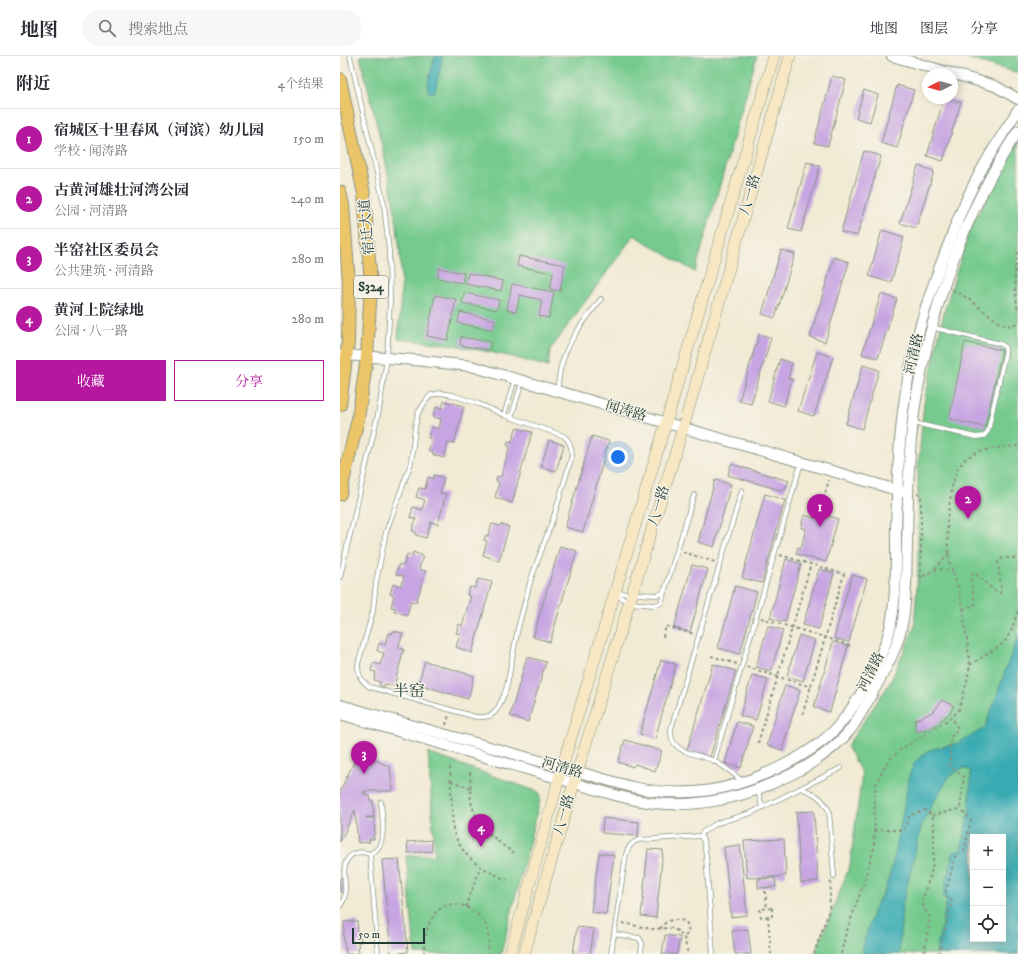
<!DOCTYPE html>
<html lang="zh">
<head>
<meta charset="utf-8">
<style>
	body { margin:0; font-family:"IM FELL DW Pica","Noto Serif SC",serif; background:#f7f7f7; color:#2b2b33 }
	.controls { position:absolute; right:12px; bottom:12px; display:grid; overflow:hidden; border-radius:0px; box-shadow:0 2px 10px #0003 }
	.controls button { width:36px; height:36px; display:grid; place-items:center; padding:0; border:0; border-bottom:1px solid #e1e1e2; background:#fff; color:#2b2b33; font:20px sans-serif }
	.compass { position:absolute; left:582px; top:12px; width:36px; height:36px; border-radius:50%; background:#fff; box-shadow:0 2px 10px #0003; rotate:265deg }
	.scale { position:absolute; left:12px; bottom:10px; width:73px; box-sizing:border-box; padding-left:4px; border:2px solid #1f3d34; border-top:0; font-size:11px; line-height:14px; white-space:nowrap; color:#1f3d34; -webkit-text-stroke:3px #f7f3e8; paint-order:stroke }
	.you { position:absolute; left:278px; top:401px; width:14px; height:14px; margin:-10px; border:3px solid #fff; border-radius:50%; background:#1a73e8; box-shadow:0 0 0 6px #1a73e833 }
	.badge { display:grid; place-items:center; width:26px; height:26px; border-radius:50%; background:#b5179e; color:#fff; font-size:13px; font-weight:700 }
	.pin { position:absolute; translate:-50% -33px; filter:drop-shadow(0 1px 2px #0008) }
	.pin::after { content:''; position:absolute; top:21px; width:14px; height:12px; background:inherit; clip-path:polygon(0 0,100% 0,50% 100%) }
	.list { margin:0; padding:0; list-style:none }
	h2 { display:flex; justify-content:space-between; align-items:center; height:52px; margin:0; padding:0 16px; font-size:17px }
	h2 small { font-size:13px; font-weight:400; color:#7c7c81 }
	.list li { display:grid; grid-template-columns:26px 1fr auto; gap:12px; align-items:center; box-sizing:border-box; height:60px; padding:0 16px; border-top:1px solid #e1e1e2 }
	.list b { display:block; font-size:15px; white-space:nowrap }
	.list p { margin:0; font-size:13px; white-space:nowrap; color:#7c7c81 }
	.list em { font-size:13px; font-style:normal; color:#7c7c81 }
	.actions { display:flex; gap:8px; padding:12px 16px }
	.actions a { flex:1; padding:9px 0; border:1px solid #b5179e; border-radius:0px; text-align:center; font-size:14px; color:#b5179e }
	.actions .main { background:#b5179e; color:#fff }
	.icon { flex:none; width:22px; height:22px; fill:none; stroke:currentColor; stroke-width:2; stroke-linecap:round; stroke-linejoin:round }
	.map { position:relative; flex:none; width:678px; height:898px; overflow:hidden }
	header { display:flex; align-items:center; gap:24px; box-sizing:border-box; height:56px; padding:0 20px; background:#fff; border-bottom:1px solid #e1e1e2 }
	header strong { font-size:19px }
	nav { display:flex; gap:22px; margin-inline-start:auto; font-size:14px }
	.search { width:280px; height:36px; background:#f7f7f7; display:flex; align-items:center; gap:10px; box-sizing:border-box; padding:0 14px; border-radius:22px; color:#7c7c81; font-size:15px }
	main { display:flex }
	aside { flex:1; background:#fff }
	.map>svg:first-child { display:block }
	.green { fill:#76ca8e; stroke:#4a8461; fill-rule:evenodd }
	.water { fill:#38abb2; stroke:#2c7473; fill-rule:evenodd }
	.building { fill:#c7a5e2 }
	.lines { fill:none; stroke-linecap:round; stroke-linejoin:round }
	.service-casing { stroke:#889484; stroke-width:5.5 }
	.tertiary-casing { stroke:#889484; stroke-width:12 }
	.secondary-casing { stroke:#889484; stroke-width:12 }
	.primary-casing { stroke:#889484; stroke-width:14 }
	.path { stroke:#889484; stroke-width:2; stroke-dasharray:3 3; stroke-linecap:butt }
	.service { stroke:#fff; stroke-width:4 }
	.tertiary { stroke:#fff; stroke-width:10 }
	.secondary { stroke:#f7e8c3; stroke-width:11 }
	.primary { stroke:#ecc569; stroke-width:12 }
	.labels { text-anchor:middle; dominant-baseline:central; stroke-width:3; stroke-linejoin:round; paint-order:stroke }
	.shield { fill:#f7f3e8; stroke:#60746a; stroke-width:1 }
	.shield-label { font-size:13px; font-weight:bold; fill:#1f3d34 }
	.street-label { font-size:14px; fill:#1f3d34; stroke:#f7f3e8 }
	.quarter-label { font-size:16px; fill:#1f3d34; stroke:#f7f3e8 }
</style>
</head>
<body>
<header>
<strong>地图</strong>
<div class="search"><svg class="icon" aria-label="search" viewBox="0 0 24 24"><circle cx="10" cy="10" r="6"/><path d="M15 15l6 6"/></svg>搜索地点</div>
<nav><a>地图</a><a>图层</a><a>分享</a></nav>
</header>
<main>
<aside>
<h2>附近<small>4个结果</small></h2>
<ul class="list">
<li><span class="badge">1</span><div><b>宿城区十里春风（河滨）幼儿园</b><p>学校 · 闻涛路</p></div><em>150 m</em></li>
<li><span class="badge">2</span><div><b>古黄河雄壮河湾公园</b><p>公园 · 河清路</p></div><em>240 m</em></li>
<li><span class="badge">3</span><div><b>半窑社区委员会</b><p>公共建筑 · 河清路</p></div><em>280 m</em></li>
<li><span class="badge">4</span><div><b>黄河上院绿地</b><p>公园 · 八一路</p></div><em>280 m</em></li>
</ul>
<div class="actions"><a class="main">收藏</a><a>分享</a></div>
</aside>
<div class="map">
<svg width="678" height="898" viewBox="0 0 678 898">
	<rect width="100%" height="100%" fill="#f7f3e8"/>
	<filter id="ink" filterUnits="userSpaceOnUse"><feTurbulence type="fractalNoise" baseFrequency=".025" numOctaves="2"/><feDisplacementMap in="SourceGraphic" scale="8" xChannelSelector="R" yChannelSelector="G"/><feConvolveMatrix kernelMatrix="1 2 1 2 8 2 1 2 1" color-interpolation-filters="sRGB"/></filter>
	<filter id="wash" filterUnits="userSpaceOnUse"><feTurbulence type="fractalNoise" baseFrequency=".012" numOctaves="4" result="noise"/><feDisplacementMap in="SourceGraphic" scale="16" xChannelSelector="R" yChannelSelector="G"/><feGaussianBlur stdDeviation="0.9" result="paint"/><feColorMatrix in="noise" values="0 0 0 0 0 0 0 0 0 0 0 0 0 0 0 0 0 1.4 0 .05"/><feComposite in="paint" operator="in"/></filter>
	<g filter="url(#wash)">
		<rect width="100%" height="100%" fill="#f1ead4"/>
		<g class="green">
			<path d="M20 0H417L355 216 294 179 210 294 208 311 169 300 114 289 58 283C59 261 62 238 61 216 58 143 37 71 20 0Z"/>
			<polygon points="619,0 678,0 678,15 675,16"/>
			<path d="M678 83V898H475L510 809 522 718 507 690 551 625 574 572 578 514V413L584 347 604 256 630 173ZM633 781H663V883H633Z"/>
			<polygon points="88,697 199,736 200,744 161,898 75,898 66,800 95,799"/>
		</g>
		<g class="water">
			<polygon points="95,0 103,0 95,35 92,37 88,35 88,27"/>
			<path d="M678 579V898H596L607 844 603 840 614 796 621 794 629 755 631 715 623 712 609 721 592 749 582 768 562 850 559 898H522V892L534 853 545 834 550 818 557 789 570 717 575 706 589 694 618 687 645 672ZM633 781H663V883H633Z"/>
		</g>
		<g id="blocks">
			<g class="building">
				<polygon points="492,20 506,24 488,90 474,87"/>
				<polygon points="557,29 574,34 557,92 541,87"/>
				<polygon points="524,34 538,39 530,66 516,62"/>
				<polygon points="604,42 621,46 603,105 587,100"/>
				<polygon points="524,95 541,100 517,180 501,176"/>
				<polygon points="467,106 480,110 461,176 448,173"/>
				<polygon points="578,110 594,115 576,172 560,167"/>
				<polygon points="542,174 564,181 551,227 529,220"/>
				<polygon points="441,194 455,198 435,262 422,258"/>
				<polygon points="179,200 225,209 220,235 210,233 213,217 177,210"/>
				<polygon points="494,201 509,206 485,286 470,281"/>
				<polygon points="99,212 124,217 122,227 97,222"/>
				<polygon points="128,217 163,225 161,235 125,228"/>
				<polygon points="172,228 214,236 209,262 199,260 202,244 180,239 176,256 167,254"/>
				<polygon points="124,237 159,244 157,254 122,247"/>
				<polygon points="541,238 557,243 538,302 522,298"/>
				<polygon points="95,239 116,243 108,284 87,280"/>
				<polygon points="120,256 155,264 153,274 118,267"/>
				<polygon points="419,278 431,282 411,348 399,345"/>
				<polygon points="121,281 151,286 149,294 120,289"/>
				<polygon points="625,286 662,294 645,371 609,363"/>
				<polygon points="477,296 493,301 474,360 458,355"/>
				<polygon points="440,303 452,307 448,322 452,323 444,350 428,345"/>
				<polygon points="523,309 539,314 522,373 506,368"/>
				<polygon points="104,345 124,350 114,388 108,387 104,402 93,399 93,397 88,395 92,383 88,382 91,371 99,373 101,363 93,361 96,351 102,353"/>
				<polygon points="176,372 192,376 172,447 155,441 159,427 156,425 157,420 161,421 170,390 167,389 168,385 172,386"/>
				<polygon points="252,380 269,385 243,476 225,471"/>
				<polygon points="209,384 224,389 216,415 201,411"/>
				<polygon points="391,408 449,425 444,435 388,419"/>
				<polygon points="94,419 104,422 100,437 106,438 98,468 91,466 86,482 76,479 76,476 72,475 76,463 70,461 73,451 82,454 85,444 76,441 79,432 85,433 88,421 93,423"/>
				<polygon points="375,424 391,428 374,491 358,486"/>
				<polygon points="425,438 445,444 422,527 402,522"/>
				<polygon points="475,456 498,463 486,506 456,498 458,491 461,492 466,473 461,472 464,459 474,462"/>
				<polygon points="152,468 160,470 161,468 169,471 159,505 143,499 147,485 144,484 146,479 148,480"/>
				<polygon points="220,490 237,495 210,586 193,581"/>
				<polygon points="73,496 83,500 79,513 86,515 76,546 71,545 67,559 54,555 56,552 51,551 54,540 50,538 53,528 61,530 64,520 56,518 59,508 64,510 67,498 72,500"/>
				<polygon points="446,503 461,508 445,566 430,562"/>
				<polygon points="352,509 368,513 350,576 334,572"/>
				<polygon points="479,513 494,517 479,573 463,569"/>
				<polygon points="512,519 527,523 509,586 494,582"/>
				<polygon points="138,523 152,526 132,597 116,591 120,578 116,577 119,568 122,570 131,540 127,539 130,531 135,532"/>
				<polygon points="395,530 417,536 400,598 378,592"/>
				<polygon points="428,570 443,574 431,615 416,611"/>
				<polygon points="53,575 63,577 58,592 64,593 54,630 45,628 44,631 39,629 40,626 34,624 36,616 31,615 33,607 40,609 44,597 37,595 39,587 45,589 48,577 52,578"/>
				<polygon points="459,579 475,584 463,625 447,620"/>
				<polygon points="493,586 508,590 490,656 474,651"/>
				<polygon points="187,601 206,606 188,666 170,660"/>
				<polygon points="321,604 336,608 315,683 300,678"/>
				<polygon points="85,605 134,620 128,643 78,628"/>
				<polygon points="373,608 396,615 370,701 347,694"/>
				<polygon points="412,619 428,623 416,664 400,660"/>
				<polygon points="445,629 460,634 442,694 427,689"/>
				<polygon points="602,644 614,650 610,657 596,669 588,673 575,676 575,664 589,658 595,654"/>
				<polygon points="397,666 413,670 401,712 385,707"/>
				<polygon points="285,684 322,695 315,715 295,708 293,711 278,706"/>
				<polygon points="19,696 50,711 53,735 24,735 23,738 26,737 26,740 30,740 31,745 33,745 34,761 26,761 27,762 34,762 35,778 33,779 34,783 29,783 30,786 18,787 15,754 0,786 0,735"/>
				<polygon points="474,755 478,825 461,827 456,756"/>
				<polygon points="263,762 299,766 298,780 262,777"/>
				<polygon points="444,783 446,820 407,822 404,785"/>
				<polygon points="91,784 92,795 68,797 67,786"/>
				<polygon points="400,789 407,859 391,861 384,791"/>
				<polygon points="308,793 323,794 316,862 301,860"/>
				<polygon points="259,797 274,799 266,858 251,856"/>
				<polygon points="59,803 68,896 51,898 42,804"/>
				<polygon points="3,822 4,836 0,836 0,823"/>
				<polygon points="435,822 436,831 418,832 418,823"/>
				<polygon points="17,865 18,876 20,875 21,886 18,886 19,898 6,898 3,877 4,877 4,866"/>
				<polygon points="237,871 254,873 250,898 233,898"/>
				<polygon points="408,873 411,898 395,898 392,875"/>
				<polygon points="325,879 340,881 337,898 322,898"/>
			</g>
		</g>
	</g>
	<g filter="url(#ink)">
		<use href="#blocks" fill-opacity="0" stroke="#889484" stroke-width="1"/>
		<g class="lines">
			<g class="service-casing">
				<g id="service">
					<path d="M217 334C219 325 219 315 222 307 229 282 246 263 261 243"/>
					<path d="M101 337 112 339 139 348 164 359 224 380C230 385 232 392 232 400L214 460 191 523 178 572 167 630 164 639 158 652 154 657 150 660 143 661H136L30 631C21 625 18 619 18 608L33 555 36 526 46 476 71 407 75 371 78 357 88 342 91 339Z"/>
					<polyline points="164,359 175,323"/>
					<polyline points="171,362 182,326"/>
					<path d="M574 367 636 381 644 380 648 375 665 298C666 293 666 291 661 288L591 271"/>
					<path d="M402 434 331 673C329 699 358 697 374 705 384 710 394 718 402 725"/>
					<polyline points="0,521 39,354 47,302 50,245 49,195 44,148 10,0"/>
					<polyline points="275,537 317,539 323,537 324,534"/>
					<polyline points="276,538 289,547 315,549 321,547 354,439"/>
					<polyline points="374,705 461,407"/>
					<path d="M461 732C475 738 482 741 489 755L494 820"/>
					<polyline points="418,734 422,751"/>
					<polyline points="361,780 364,786 366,800 373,898"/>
					<path d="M30 798C33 796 37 794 38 792 46 780 42 760 41 746"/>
					<path d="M0 850C10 838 2 824 5 809 8 797 20 794 30 798L38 898"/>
					<polyline points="271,898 274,878"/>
					<path d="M301 898 302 887 299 882 274 878 286 798C288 791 291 787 298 784L361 780 363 776 377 767 411 757 501 712"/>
				</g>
			</g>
			<g class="tertiary-casing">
				<g id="tertiary">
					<polyline points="552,0 655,30 678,43"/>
					<polyline points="0,300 5,299 74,304 131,310 564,436"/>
					<path d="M0 649 292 731C347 743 392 735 442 710 462 700 484 687 499 669 519 646 545 598 551 568 557 536 556 503 556 471 558 415 559 359 572 304 580 264 594 225 609 187 616 167 624 148 633 130 646 103 662 79 678 54"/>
					<path d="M0 658 261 735C278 740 296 745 314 747 363 752 407 741 450 719 472 708 495 693 511 673 519 661 527 647 534 634 547 611 559 589 563 563 567 539 566 514 567 490 568 437 568 383 578 332 595 242 627 152 678 75"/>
				</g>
			</g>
			<g class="secondary-casing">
				<g id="secondary">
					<polyline points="170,898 221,715 326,367 434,0"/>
					<polyline points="184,898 236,720 343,372 450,0"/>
				</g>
			</g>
			<g class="primary-casing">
				<g id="primary">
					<polyline points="0,23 24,138 31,228 27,301 18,363 0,438"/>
					<polyline points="0,136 3,149 9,226 8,287 0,349"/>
				</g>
			</g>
			<g class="path">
				<path d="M678 196C673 216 675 237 678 256"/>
				<polyline points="613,234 627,242 660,267 667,270 678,267"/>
				<path d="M577 438 581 439V522C594 513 597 511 613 516"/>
				<polyline points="482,448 489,424"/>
				<polyline points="343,496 375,506"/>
				<polyline points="440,499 504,518 462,660"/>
				<polyline points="595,513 609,497"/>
				<polyline points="623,553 635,549 631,523 632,519 635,517 656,536 660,537 661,534 658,506 663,502 678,502"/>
				<polyline points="421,562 510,589"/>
				<polyline points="323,581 326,570 354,578"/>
				<polyline points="371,600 397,608"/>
				<polyline points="630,609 664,587 672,573 678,553"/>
				<polyline points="407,611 471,631"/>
				<polyline points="106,669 109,659"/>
				<polyline points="418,687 471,508"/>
				<path d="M110 711 113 773C122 803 141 812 167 824"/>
				<path d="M130 716C131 726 130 736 131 745 136 769 155 784 174 797"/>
				<polyline points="111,725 131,732"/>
				<polyline points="592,759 620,753 624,721 610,710 610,682 618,673 612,661"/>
				<polyline points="534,774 564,774 570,759 585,754 592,759 594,765 594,793 592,814 582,845 584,852 590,862 584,898"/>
				<polyline points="425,835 427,852"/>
				<polyline points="126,851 140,811"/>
				<polygon points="432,852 432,860 421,861 420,853"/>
				<polyline points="428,860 431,898"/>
				<polyline points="282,867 312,873 332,872 339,876 344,882 348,898"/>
				<path d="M320 873C326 863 334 863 345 865 350 871 349 876 344 882"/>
				<path d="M84 898C83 873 95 838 126 851 133 855 141 860 145 867 150 877 148 888 148 898"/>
				<polyline points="474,898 489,855 491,824"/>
				<polyline points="501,898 505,880 523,829 534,792 535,731 542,715 549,704 560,694 596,672 612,661 619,654 627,625 630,609 623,553 618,531 610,508 608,491 607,464 612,431 616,415 626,402 638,396 654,392 678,390"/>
				<polyline points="599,898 612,845 605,839 616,798 624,795 631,763 620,753"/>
			</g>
			<use href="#service" class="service"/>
			<use href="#tertiary" class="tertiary"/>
			<use href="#secondary" class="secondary"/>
			<use href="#primary" class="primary"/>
		</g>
	</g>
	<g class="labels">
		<rect class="shield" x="14" y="220" width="34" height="22" rx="3"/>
		<g class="shield-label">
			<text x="31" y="231">S324</text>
		</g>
		<g class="street-label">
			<text transform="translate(410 139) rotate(-74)">八一路</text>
			<text transform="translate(27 171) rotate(-95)">宿迁大道</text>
			<text transform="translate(574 298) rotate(-77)">河清路</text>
			<text transform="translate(286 355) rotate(17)">闻涛路</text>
			<text transform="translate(319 450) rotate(-73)">八一路</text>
			<text transform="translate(531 616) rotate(-63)">河清路</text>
			<text transform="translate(222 712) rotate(16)">河清路</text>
			<text transform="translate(224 759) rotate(-74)">八一路</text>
		</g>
		<g class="quarter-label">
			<text x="69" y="635">半窑</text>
		</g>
	</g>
</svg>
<div class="controls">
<button>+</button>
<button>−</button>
<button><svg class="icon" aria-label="locate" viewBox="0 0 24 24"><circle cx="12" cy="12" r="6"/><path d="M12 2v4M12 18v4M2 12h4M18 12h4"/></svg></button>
</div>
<svg class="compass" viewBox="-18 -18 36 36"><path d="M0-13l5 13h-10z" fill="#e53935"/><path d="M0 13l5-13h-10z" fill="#7c7c81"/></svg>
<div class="scale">50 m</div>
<div class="you"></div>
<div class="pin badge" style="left:480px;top:471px">1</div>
<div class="pin badge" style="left:628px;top:463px">2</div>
<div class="pin badge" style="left:24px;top:718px">3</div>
<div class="pin badge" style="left:141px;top:791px">4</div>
</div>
</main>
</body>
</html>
